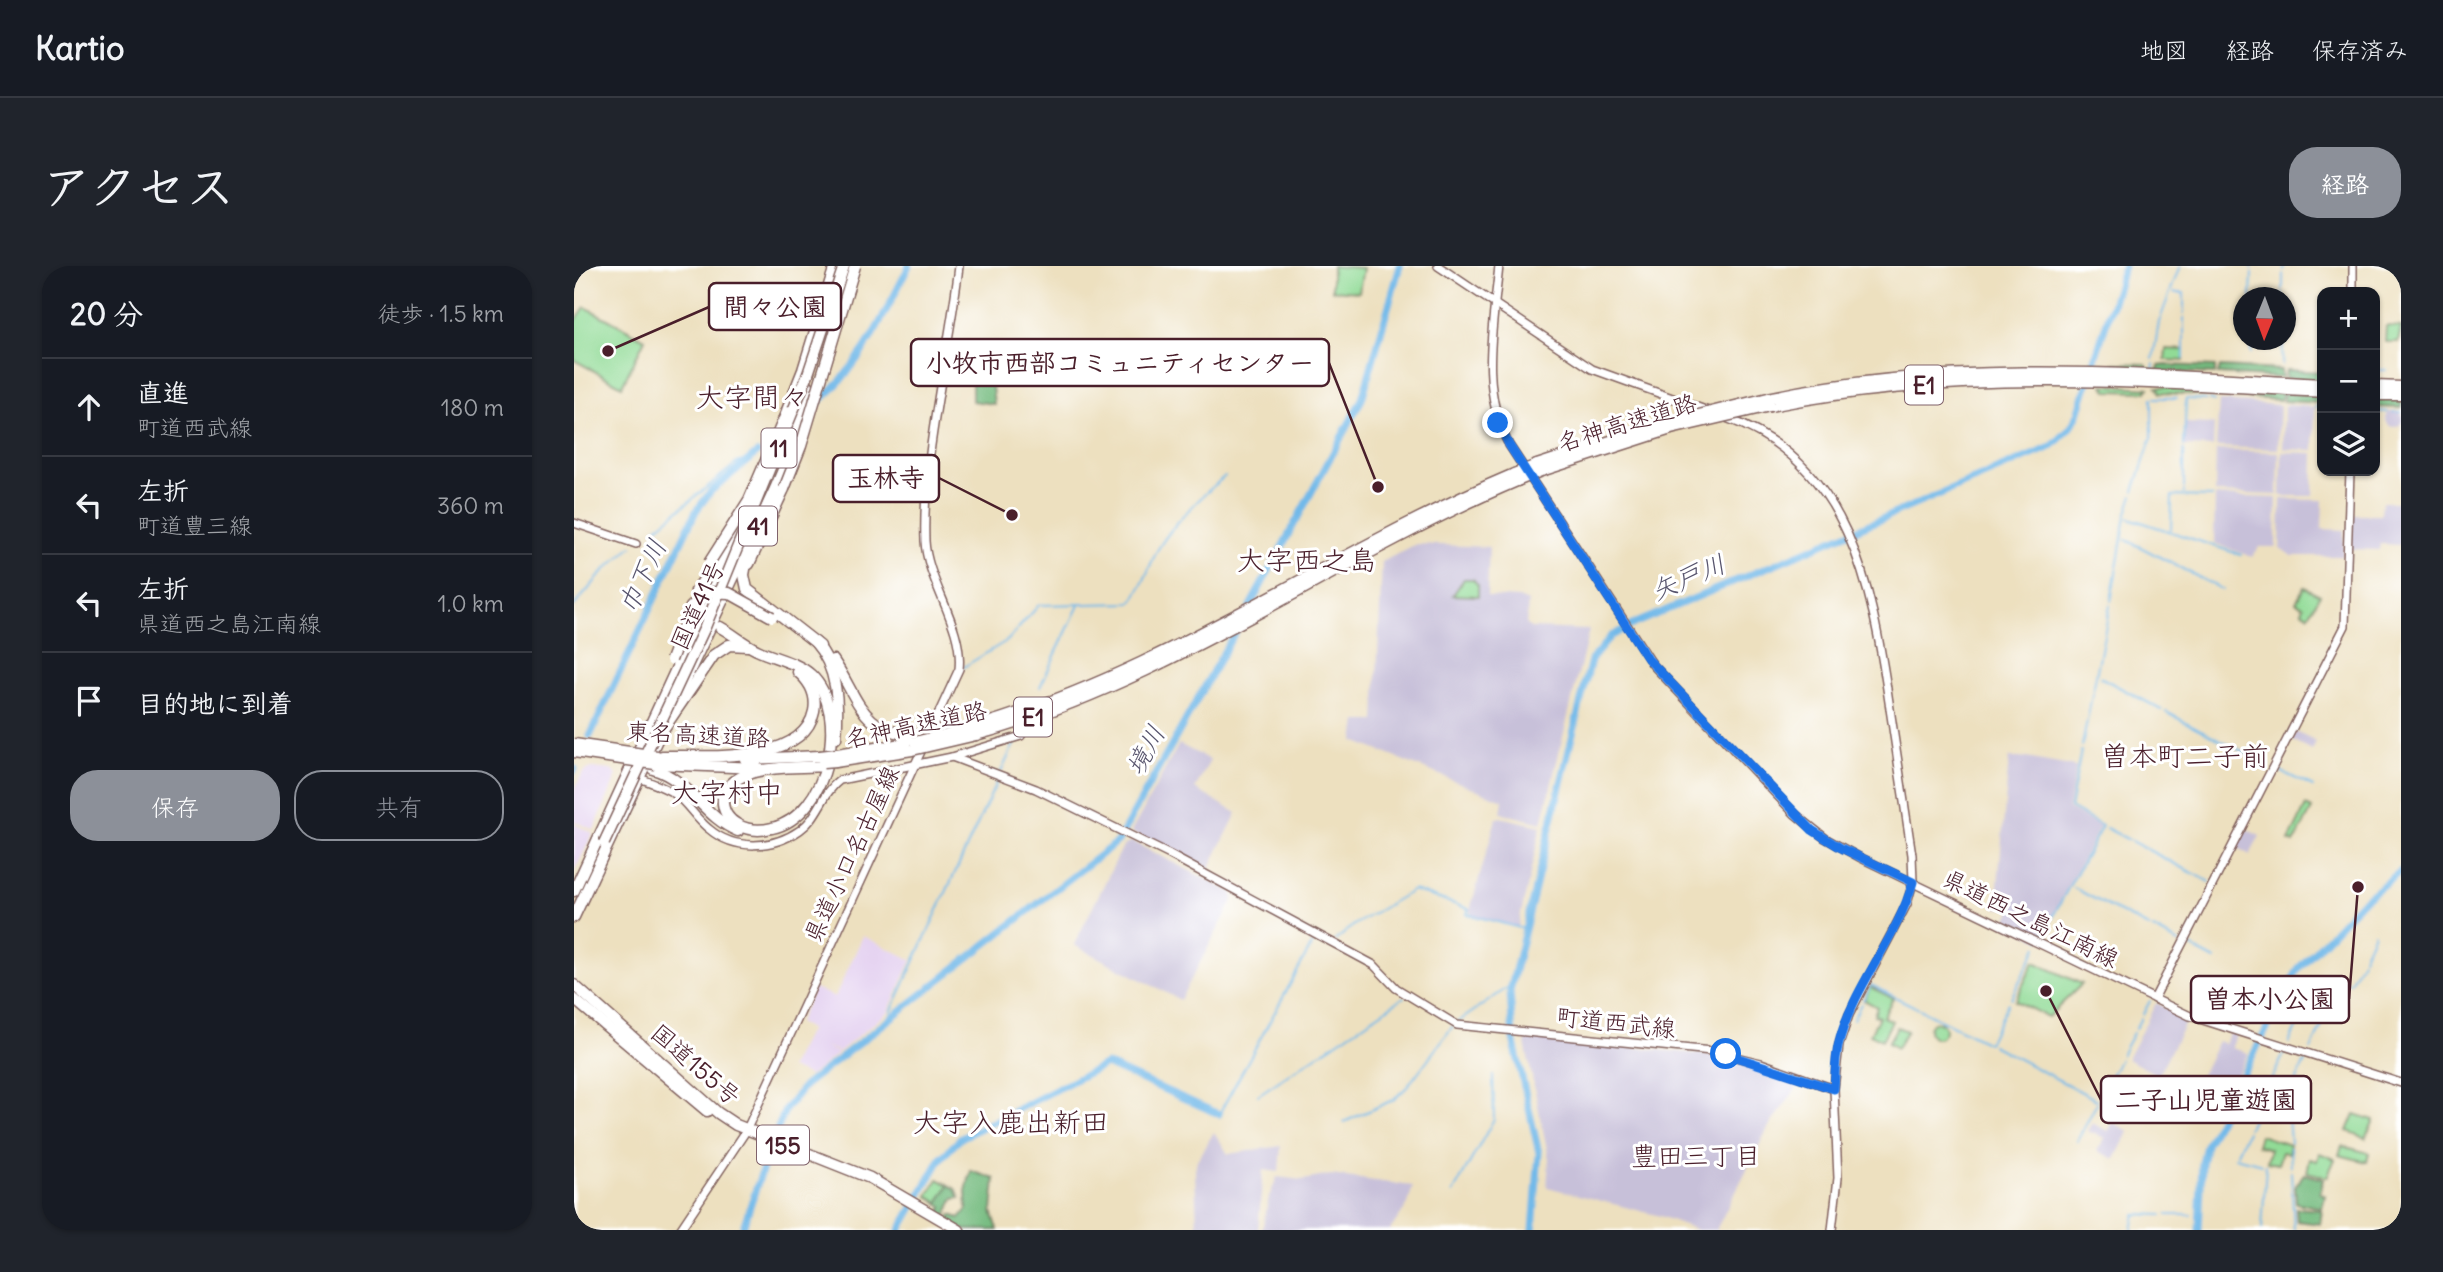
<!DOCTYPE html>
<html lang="ja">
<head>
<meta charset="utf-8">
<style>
	body { margin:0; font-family:Delius,"Klee One",sans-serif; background:#20242c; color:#f1f3f6 }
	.controls { position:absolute; right:21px; top:21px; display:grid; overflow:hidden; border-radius:14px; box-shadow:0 2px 5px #0004 }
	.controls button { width:63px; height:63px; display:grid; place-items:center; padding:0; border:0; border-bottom:2px solid #363941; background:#171b24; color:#f1f3f6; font:35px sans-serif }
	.compass { position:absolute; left:1659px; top:21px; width:63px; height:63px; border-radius:50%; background:#171b24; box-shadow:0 2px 5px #0004; rotate:181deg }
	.stop { position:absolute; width:21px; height:21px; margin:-16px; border:5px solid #1a73e8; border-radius:50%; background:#fff }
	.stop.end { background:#1a73e8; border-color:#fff; box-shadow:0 2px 7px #0008 }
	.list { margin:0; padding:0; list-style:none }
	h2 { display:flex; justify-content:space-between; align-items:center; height:91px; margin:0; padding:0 28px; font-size:30px }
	h2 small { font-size:23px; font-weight:400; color:#9ea1a6 }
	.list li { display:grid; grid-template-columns:46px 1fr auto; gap:21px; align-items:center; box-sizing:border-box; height:98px; padding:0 28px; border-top:2px solid #363941 }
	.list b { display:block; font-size:26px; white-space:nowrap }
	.list p { margin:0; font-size:23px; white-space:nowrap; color:#9ea1a6 }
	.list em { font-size:23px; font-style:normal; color:#9ea1a6 }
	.actions { display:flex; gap:14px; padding:21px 28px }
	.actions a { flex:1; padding:16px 0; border:2px solid #8c9099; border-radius:28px; text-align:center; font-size:24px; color:#8c9099 }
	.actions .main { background:#8c9099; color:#fff }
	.icon { flex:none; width:38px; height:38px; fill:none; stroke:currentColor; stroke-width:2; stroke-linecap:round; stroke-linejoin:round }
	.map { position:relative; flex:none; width:1827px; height:964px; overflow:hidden; border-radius:28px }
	header { display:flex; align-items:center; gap:42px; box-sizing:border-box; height:98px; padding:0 35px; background:#171b24; border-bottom:2px solid #363941 }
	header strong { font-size:33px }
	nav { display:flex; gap:38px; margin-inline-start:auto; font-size:24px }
	.intro { display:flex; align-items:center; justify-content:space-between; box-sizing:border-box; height:168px; padding:0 42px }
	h1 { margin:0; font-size:49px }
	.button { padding:18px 32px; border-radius:28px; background:#8c9099; color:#fff; font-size:24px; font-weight:700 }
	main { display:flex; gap:42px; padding:0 42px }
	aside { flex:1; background:#171b24; border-radius:28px; box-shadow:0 2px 5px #0004 }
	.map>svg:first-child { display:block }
	.built { fill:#e5d3f1 }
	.industrial { fill:#c7c0d9 }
	.green { fill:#91db96; stroke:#6e7d60; stroke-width:2 }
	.forest { fill:#74bb7f; stroke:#5f6d55; stroke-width:2 }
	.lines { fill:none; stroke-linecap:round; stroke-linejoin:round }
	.stream { stroke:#72b9e9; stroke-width:2 }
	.river { stroke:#72b9e9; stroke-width:7 }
	.secondary-casing { stroke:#83635f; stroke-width:10 }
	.highway-casing { stroke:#83635f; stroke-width:13 }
	.secondary { stroke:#fff; stroke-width:7 }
	.highway { stroke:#fff; stroke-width:10 }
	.highway-bridge-casing { stroke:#83635f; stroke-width:13; stroke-linecap:butt }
	.highway-bridge { stroke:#fff; stroke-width:10 }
	.route { stroke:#1a73e8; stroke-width:9 }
	.labels { text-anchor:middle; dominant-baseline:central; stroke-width:6; stroke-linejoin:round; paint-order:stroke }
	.shield { fill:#fff; stroke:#80626b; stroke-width:2 }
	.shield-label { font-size:23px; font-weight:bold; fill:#4a1f2b }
	.street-label { font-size:24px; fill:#4a1f2b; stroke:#fff }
	.water-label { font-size:26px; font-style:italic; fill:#58556e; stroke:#fff }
	.neighbourhood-label { font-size:26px; fill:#4a1f2b; stroke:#fff }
	.quarter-label { font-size:28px; fill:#4a1f2b; stroke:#fff }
	.leader { fill:none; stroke:#4a1f2b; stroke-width:2.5 }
	.callout-dot { fill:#4a1f2b; stroke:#fff; stroke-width:2.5 }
	.callout { fill:#fff; stroke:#4a1f2b; stroke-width:2.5 }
	.callout-label { font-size:26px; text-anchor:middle; font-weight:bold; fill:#4a1f2b }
</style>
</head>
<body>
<header>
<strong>Kartio</strong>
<nav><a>地図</a><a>経路</a><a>保存済み</a></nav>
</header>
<div class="intro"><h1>アクセス</h1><a class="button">経路</a></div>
<main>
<aside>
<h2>20 分<small>徒歩 · 1.5 km</small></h2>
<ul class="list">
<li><svg class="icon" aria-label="ahead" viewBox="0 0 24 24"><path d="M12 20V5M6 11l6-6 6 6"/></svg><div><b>直進</b><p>町道西武線</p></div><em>180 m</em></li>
<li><svg class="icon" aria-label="left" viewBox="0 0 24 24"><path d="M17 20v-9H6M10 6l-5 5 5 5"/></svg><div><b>左折</b><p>町道豊三線</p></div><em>360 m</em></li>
<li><svg class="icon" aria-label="left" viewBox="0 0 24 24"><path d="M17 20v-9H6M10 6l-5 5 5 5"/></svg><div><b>左折</b><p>県道西之島江南線</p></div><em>1.0 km</em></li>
<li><svg class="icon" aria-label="arrive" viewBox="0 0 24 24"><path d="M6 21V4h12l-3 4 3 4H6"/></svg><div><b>目的地に到着</b></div></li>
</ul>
<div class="actions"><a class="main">保存</a><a>共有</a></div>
</aside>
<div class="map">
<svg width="1827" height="964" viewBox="0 0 1827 964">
	<rect width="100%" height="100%" fill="#fff"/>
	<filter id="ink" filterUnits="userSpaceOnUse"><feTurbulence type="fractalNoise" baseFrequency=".0143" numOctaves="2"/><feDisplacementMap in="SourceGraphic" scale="14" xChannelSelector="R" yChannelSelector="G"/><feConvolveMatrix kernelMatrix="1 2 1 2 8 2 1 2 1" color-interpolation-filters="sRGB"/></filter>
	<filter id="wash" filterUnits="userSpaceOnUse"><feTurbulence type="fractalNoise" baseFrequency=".00686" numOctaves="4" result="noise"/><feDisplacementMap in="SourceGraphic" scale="28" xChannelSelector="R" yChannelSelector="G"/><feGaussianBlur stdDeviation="1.57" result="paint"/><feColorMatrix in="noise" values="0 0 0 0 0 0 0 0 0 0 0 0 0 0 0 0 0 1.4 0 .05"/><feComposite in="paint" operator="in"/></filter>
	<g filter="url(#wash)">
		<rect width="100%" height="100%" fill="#ede0bf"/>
		<g class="built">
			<polygon points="18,502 37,504 43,509 20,564 0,555 0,525 9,506"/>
			<polygon points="0,558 19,567 0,607"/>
			<polygon points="289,670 338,694 314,746 265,786 250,780 264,787 236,810 216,802 236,763 224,757 240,722 261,731"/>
		</g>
		<g class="industrial">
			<polygon points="1645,135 1706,139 1704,183 1642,181"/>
			<polygon points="1710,139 1741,141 1740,184 1709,183"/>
			<circle cx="1820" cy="153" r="8"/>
			<polygon points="1611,157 1640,158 1639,181 1611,180"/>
			<polygon points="1642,184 1705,186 1704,229 1641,227"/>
			<polygon points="1708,186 1740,187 1739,230 1707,230"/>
			<polygon points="1641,230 1703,232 1702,281 1685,281 1678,291 1640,277"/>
			<polygon points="1707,233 1749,234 1748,263 1770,264 1769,290 1718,290 1706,282"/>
			<polygon points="1808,236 1827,236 1827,279 1806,278 1805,284 1777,283 1778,249 1807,249"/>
			<polygon points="842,278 915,281 913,330 945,332 954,336 952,359 957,362 1015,364 968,557 927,547 929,534 780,475 783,455 801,455 808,296"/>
			<polygon points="1722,466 1742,476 1738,485 1717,474"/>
			<polygon points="605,478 636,494 621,523 663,547 633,607 557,566"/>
			<polygon points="1435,492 1452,492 1502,501 1494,543 1526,560 1465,674 1431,658 1439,643 1422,642"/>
			<polygon points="926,551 967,560 944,661 898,650 896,644 922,553"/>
			<polygon points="1672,563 1686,570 1676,589 1662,581"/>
			<polygon points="557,575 659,627 659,635 606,734 500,679 549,580"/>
			<polygon points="1582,737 1613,753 1584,809 1553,793"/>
			<polygon points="1655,767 1662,768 1658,782 1674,787 1647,841 1619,825 1644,775 1651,778"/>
			<polygon points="956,771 1135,789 1227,816 1194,862 1142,964 1123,964 1086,950 973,921 975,893 951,777"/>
			<polygon points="1518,857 1534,865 1539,857 1555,865 1541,893 1523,885 1531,872 1513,865"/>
			<polygon points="640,866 654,888 707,880 705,906 689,904 684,964 623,964 621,904 623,894"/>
			<polygon points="757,909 839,920 834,938 816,964 688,964 695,931 703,911 729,914"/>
		</g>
		<g class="green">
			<polygon points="758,0 789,2 785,26 758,24"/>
			<polygon points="11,41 71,73 48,120 0,94 0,57"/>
			<polygon points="1812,60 1827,61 1824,76 1811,76"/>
			<polygon points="1592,83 1610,84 1610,95 1591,94"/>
			<polygon points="1540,97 1572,98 1576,105 1534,103"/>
			<polygon points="1529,119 1575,122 1573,126 1534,125"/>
			<polygon points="1583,121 1641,123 1641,129 1586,127"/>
			<polygon points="890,313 899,313 904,319 904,330 879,329"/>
			<polygon points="1730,321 1746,329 1735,349 1728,345 1730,340 1722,336"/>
			<polygon points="1732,540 1738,543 1720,577 1715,575"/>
			<polygon points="1460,696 1508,718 1474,751 1441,735"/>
			<polygon points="1296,721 1319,732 1309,751 1318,755 1308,774 1296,768 1305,751 1300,749 1303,741 1290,734"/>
			<circle cx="1363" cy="764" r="8"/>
			<polygon points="1323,761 1333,765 1323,782 1314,777"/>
			<polygon points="1781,848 1800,854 1792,872 1774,865"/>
			<polygon points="1686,869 1715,879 1715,887 1708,886 1704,898 1693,896 1696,883 1683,879"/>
			<polygon points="1768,880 1795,887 1793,896 1765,889"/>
			<polygon points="1745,887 1761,893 1753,911 1733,906 1736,893 1743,895"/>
			<polygon points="364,913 375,919 364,937 354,930"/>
		</g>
		<g class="forest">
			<polygon points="398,84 414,86 420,138 398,135"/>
			<polygon points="1592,99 1641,101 1641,108 1583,105 1585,100"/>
			<polygon points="1646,101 1707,104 1708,112 1644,108"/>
			<polygon points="1712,104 1748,106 1748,114 1711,112"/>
			<polygon points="1644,123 1708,127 1707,134 1644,130"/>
			<polygon points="1710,127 1748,130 1748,137 1710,135"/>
			<polygon points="1801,133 1827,134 1827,142 1801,141"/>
			<polygon points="397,905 421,913 418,945 424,964 390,964 374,955 377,949 386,952 393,943 392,925"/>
			<polygon points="1730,908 1749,913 1746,927 1751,929 1748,942 1722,937 1721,920"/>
			<polygon points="375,919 382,923 386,932 379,933 371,953 365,949 369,941 364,937"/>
			<polygon points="1722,942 1748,944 1746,958 1723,955"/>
		</g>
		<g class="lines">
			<g class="stream">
				<polyline points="1678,3 1678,0"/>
				<polyline points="1710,4 1710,0"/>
				<polyline points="1709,23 1709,8"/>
				<polyline points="1600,27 1610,27 1610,48"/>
				<polyline points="1709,29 1709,27"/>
				<polyline points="1677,32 1678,7"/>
				<polyline points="1677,87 1677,74"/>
				<polyline points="1579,93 1585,56 1606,0"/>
				<polyline points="1610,93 1610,52"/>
				<polyline points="1708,99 1709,74"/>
				<polyline points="1579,104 1580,98"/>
				<polyline points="1801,104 1812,104"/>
				<polyline points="1581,132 1603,132"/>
				<polyline points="1614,133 1632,134"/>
				<polyline points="1636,134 1640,135"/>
				<polyline points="1742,141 1746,141"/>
				<polyline points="1801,145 1814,146"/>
				<polyline points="1819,146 1821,146"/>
				<polyline points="1824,146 1827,146"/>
				<polyline points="1578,173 1578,132"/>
				<polyline points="1610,180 1612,133"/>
				<polyline points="1610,222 1610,184"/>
				<polyline points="1560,225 1577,174"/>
				<polyline points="1610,225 1610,227"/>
				<polyline points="1555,252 1667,289"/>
				<polyline points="1597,263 1598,230 1638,231"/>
				<polyline points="80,264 163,197 174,194"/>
				<polyline points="1551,273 1649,324"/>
				<polyline points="1537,335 1552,250 1559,229"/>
				<polyline points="0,340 30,305 58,280"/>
				<path d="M388 402 434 374 465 339 557 337C570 321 574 301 584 283 600 256 627 231 651 210"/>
				<polyline points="1526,411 1588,444"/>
				<polyline points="466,421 505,339"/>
				<polyline points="1592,446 1695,499"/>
				<polyline points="1508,480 1536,339"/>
				<polyline points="1702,503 1739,521"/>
				<polyline points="427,506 441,476"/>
				<polyline points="1532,562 1636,616"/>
				<polyline points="1500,622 1576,662"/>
				<polyline points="1579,663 1605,677"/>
				<polyline points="762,674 780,659 839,624 895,643 893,648 950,663"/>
				<polyline points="1466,674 1528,560 1496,542 1507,485"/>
				<polyline points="1611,678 1641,694"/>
				<polyline points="1789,691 1800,667"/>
				<polyline points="1730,714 1739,716"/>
				<polyline points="1768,714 1773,716"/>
				<polyline points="1776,716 1788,695"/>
				<polyline points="1297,719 1414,777 1434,737"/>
				<polyline points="1437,732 1463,681"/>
				<polyline points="1289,734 1296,721"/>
				<polyline points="317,746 425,511"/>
				<polyline points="1569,748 1576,735"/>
				<polyline points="1279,753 1287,738"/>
				<polyline points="884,756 936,720"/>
				<polyline points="1561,763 1567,752"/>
				<polyline points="1715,777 1743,717 1765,722 1737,784"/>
				<polyline points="1418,779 1523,834"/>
				<polyline points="1547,789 1559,767"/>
				<polyline points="1536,811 1546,793"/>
				<polyline points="1722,815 1731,796"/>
				<polyline points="1528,828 1535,813"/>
				<polyline points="684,829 830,731"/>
				<polyline points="1715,830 1722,816"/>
				<polyline points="1526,832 1527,830"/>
				<polyline points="1529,837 1561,854"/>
				<polyline points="1712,843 1687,835 1712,784"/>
				<polyline points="1714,843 1714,832"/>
				<polyline points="645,848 742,671"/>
				<polyline points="1714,849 1716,877"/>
				<polyline points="770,856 819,834 833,821 879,760"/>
				<polyline points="1674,862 1685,839"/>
				<polyline points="1503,875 1523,837"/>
				<polyline points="1716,881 1717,900"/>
				<polyline points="1663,887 1673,865"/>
				<polyline points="1661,891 1688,898"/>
				<polyline points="1717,906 1720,964"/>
				<polyline points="879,927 920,853 919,810"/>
				<polyline points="1593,949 1617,949"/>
				<polyline points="1623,949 1625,950"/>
				<polyline points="1688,963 1692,899"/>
				<polyline points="1558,964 1561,948 1588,949"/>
			</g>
			<g class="river">
				<path d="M241 139C286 103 309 51 335 0"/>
				<polyline points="676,340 788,133 826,0"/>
				<polyline points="16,470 122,245 137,225 183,187"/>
				<polyline points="0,505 1,503"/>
				<polyline points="200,872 211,844 230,820 544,575 666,357"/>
				<polyline points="168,964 194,887"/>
				<polyline points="326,964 367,892 387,872 532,798 645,848"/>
				<polyline points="959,964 965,887 939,772 936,725 1017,394 1037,370 1062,357 1477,181 1496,163 1504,148 1550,0"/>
				<polyline points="1625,964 1628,897 1632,879 1724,703 1787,636 1827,605"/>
			</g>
		</g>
	</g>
	<g filter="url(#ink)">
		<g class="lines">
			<g class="secondary-casing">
				<g id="secondary">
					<polyline points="864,0 1018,103 1137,146"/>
					<path d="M925 0C919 61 905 123 935 179L1079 399 1221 548 1251 572 1285 591 1616 750 1827 817"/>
					<polyline points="1779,26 1779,0"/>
					<path d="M1152 152C1275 195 1298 322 1315 436 1323 487 1330 538 1338 589L1339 616 1333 638 1275 749 1265 779 1260 823 1264 912 1258 964"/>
					<polyline points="0,257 62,278"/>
					<polyline points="378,491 462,523 596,589 800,699 822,722 883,759 1137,785 1187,797 1260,823"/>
					<path d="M61 510C74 516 89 520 101 528 114 538 122 553 135 563 161 585 199 583 226 564 245 551 248 527 266 514L378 491 447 470"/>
					<polyline points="1580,733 1771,360 1776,205"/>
					<path d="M106 964 172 865 385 403C390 360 353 316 351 275 348 189 375 88 385 0"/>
				</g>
			</g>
			<g class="highway-casing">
				<g id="highway">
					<polyline points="1801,120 1827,121"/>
					<polyline points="1801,129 1827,129"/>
					<path d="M1198 131C1379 93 1565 108 1748 118"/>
					<path d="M1196 140C1379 103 1564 115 1748 126"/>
					<polyline points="210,152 229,104 261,0"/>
					<polyline points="219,161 234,119"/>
					<polyline points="963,199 1092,157"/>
					<polyline points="967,205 1097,163"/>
					<polyline points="173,292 170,309 173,323 246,380"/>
					<polyline points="175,298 210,223"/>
					<polyline points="122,325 156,276"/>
					<path d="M146 361C159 368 170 378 183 384 199 392 223 396 237 409 277 447 254 550 198 562 175 568 146 558 149 530 163 496 219 503 249 500"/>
					<path d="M241 376C264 402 265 438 262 472"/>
					<path d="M259 394C285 432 286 467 343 469"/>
					<polyline points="100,438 201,223 237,137"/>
					<path d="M400 461C593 406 757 285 940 208"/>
					<polyline points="88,465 140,389 155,379 173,380"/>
					<path d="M402 469C594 417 761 292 943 215"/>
					<polyline points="263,488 341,476"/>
					<path d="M88 490C129 489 229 500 240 445 243 429 236 416 224 406"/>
					<polyline points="171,493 246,490"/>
					<polyline points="261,496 338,484"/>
					<polyline points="81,498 185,502"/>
					<path d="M79 503C116 514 129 551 164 565"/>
					<polyline points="0,625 166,264"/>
					<polyline points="0,651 89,461"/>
					<polyline points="0,719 144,847 162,859 296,912 385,964"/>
					<polyline points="0,733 133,845"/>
				</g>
			</g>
			<use href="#secondary" class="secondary"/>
			<use href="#highway" class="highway"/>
			<g class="highway-bridge-casing">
				<g id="highway-bridge">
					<polyline points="1092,157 1198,131"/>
					<polyline points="1097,163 1196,140"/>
					<polyline points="940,208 963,199"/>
					<polyline points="943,215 967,205"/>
					<polyline points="210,223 227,180 281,0"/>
					<polyline points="135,297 175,234 213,146"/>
					<polyline points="97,394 117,341 132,326 155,327 198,351"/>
					<polyline points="341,476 400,461"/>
					<polyline points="0,478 83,490"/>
					<polyline points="338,484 402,469"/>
					<polyline points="0,486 81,498"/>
					<polyline points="246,490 263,488"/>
					<polyline points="249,497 261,496"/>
					<polyline points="30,577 131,361 234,108 270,0"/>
				</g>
			</g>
			<use href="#highway-bridge" class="highway-bridge"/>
		</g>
	</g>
	<g class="lines" filter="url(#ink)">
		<path class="route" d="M924 157 935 179 1074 393 1238 564 1267 582 1339 616C1323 674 1278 721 1264 780 1261 794 1261 809 1260 823L1152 788"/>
	</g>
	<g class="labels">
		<g class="shield">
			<rect x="1331" y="99.5" width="38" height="39" rx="5"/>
			<rect x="187.5" y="162.5" width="35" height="39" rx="5"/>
			<rect x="165" y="240.5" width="38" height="39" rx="5"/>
			<rect x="440" y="431.5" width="38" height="39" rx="5"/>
			<rect x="183" y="859.5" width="52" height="39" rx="5"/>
		</g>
		<g class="shield-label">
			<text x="1350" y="119">E1</text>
			<text x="205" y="182">11</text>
			<text x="184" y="260">41</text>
			<text x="459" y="451">E1</text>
			<text x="209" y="879">155</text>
		</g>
		<g class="street-label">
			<text transform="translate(1053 156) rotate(-17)">名神高速道路</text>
			<text transform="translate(123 339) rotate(-65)">国道41号</text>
			<text transform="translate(342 458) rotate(-12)">名神高速道路</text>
			<text transform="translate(124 468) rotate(3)">東名高速道路</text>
			<text transform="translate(277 588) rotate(-65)">県道小口名古屋線</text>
			<text transform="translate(1457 652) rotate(26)">県道西之島江南線</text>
			<text transform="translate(1042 756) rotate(6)">町道西武線</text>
			<text transform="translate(122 798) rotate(41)">国道155号</text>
		</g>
		<g class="water-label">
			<text transform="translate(68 310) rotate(-65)">巾下川</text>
			<text transform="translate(1114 311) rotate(-23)">矢戸川</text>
			<text transform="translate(571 484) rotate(-61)">境川</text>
		</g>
		<g class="neighbourhood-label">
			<text x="1122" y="889">豊田三丁目</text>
		</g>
		<g class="quarter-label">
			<text x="178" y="131">大字間々</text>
			<text x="733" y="294">大字西之島</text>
			<text x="1611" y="490">曽本町二子前</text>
			<text x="153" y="526">大字村中</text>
			<text x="437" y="856">大字入鹿出新田</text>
		</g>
	</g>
	<path class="leader" d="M34 85L135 41M804 221L755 97M438 249L365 212M1784 621L1775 733M1472 725L1527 834"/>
	<g class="callout-dot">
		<circle cx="34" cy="85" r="7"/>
		<circle cx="804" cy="221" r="7"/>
		<circle cx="438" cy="249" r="7"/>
		<circle cx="1784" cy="621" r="7"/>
		<circle cx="1472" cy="725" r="7"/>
	</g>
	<g class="callout">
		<rect x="135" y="17" width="132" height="47" rx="7"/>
		<rect x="337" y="73" width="418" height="47" rx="7"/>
		<rect x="259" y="189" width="106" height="47" rx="7"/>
		<rect x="1617" y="710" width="158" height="47" rx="7"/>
		<rect x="1527" y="810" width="210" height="47" rx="7"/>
	</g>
	<g class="callout-label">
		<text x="201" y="50">間々公園</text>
		<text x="546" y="106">小牧市西部コミュニティセンター</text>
		<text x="312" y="221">玉林寺</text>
		<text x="1696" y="742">曽本小公園</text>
		<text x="1632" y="843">二子山児童遊園</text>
	</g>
</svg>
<div class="controls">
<button>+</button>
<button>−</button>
<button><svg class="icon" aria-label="layers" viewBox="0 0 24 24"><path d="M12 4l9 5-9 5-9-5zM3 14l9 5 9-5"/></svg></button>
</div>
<svg class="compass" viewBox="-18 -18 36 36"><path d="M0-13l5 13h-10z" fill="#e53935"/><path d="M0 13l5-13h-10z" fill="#9ea1a6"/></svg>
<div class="stop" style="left:1152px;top:788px"></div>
<div class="stop end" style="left:924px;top:157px"></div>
</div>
</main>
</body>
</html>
